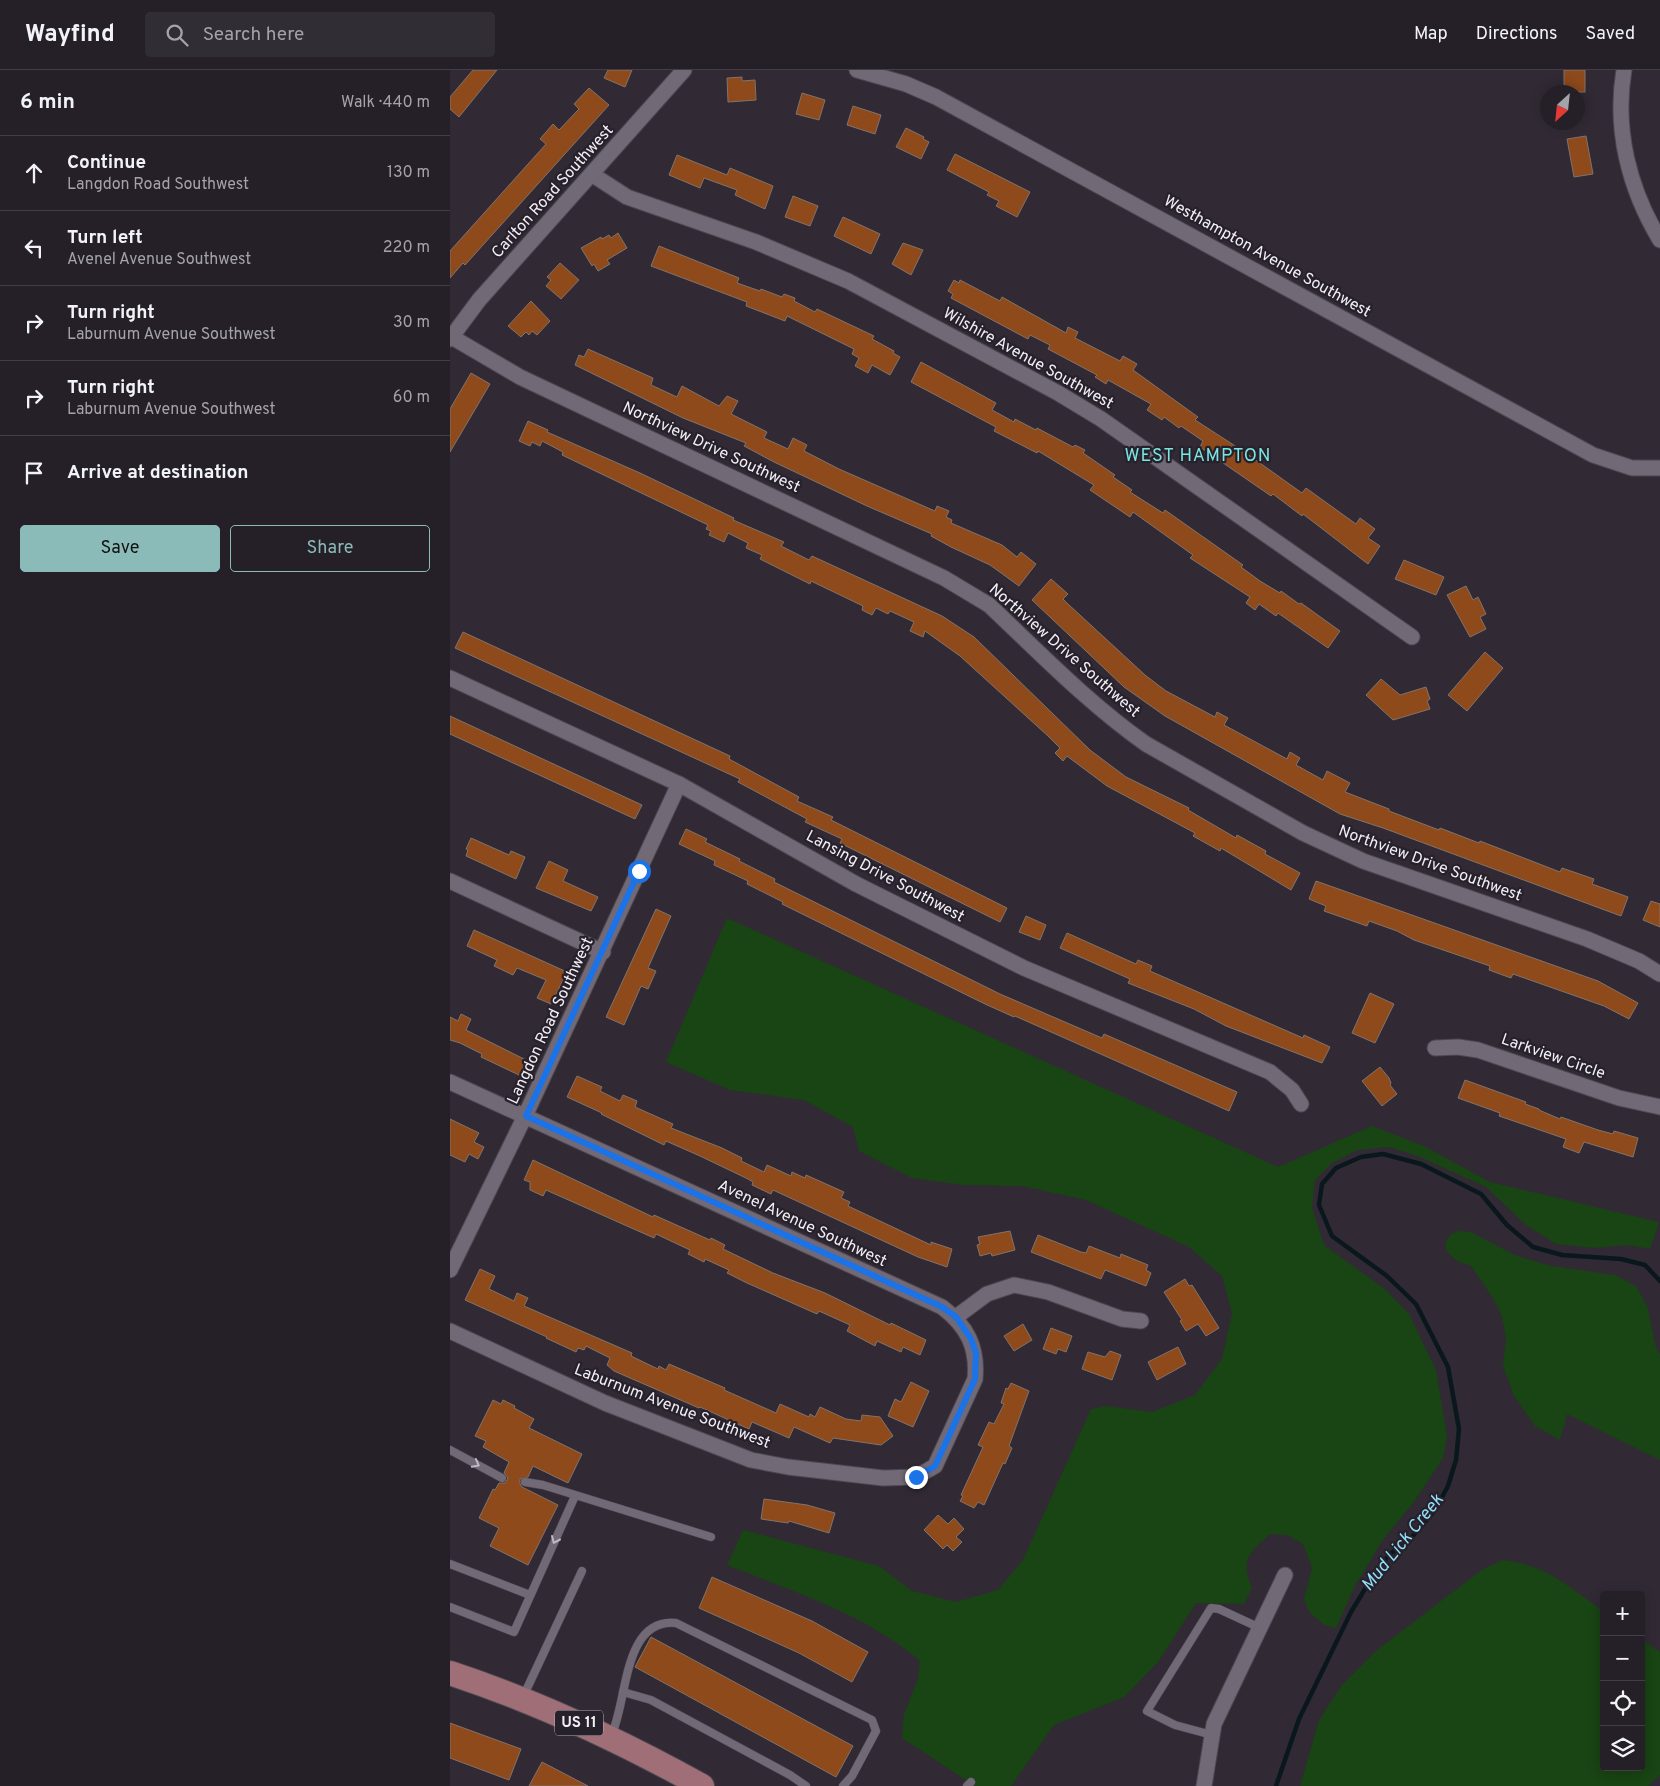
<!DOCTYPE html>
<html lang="en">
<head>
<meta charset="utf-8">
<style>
	body { margin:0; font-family:Overpass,sans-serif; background:#312d34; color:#f1f3f6 }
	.controls { position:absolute; right:15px; bottom:15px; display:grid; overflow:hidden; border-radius:5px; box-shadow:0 2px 12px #0003 }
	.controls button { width:45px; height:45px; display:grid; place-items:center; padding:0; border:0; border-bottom:1px solid #423e45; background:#252028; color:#f1f3f6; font:25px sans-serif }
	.compass { position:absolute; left:1090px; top:15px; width:45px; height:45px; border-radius:50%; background:#252028; box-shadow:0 2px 12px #0003; rotate:207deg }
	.stop { position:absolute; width:15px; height:15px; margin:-11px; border:4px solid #1a73e8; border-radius:50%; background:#fff }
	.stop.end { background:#1a73e8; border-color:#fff; box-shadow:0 1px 5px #0008 }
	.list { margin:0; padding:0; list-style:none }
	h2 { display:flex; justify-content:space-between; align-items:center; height:65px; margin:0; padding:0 20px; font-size:21px }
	h2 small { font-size:16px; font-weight:400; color:#a3a3a8 }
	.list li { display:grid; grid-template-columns:32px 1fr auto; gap:15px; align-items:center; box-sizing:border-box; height:75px; padding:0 20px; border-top:1px solid #423e45 }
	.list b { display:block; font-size:19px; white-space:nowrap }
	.list p { margin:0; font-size:16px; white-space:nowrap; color:#a3a3a8 }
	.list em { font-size:16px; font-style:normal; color:#a3a3a8 }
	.actions { display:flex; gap:10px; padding:15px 20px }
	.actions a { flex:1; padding:11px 0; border:1px solid #8bbbb9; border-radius:5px; text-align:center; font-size:18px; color:#8bbbb9 }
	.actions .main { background:#8bbbb9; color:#111 }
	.icon { flex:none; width:28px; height:28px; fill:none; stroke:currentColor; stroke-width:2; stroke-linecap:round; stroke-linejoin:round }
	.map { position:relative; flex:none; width:1210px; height:1716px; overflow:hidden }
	header { display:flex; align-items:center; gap:30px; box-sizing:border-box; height:70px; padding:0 25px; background:#252028; border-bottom:1px solid #423e45 }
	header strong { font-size:24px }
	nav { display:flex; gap:28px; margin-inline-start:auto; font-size:18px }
	.search { width:350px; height:45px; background:#312d34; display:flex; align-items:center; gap:12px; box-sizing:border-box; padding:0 18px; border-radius:5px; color:#a3a3a8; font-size:19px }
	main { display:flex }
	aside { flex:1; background:#252028 }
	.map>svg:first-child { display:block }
	.green { fill:#194413 }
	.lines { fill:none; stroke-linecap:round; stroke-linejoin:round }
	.stream { stroke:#0a181d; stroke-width:4.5 }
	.building { fill:#8f4a1b; stroke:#81736b }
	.lane-casing { stroke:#4d4851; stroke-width:9 }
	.street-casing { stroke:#4d4851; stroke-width:17 }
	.primary-casing { stroke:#4d4851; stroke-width:26 }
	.lane { stroke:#716976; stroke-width:8 }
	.street { stroke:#716976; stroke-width:15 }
	.primary { stroke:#9f6e77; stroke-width:24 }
	.oneway { stroke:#beb9c2 }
	.route { stroke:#1a73e8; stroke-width:6 }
	.labels { text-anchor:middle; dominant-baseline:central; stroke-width:4.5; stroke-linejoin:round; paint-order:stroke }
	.shield { fill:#27212b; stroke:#b5b0b8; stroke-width:1 }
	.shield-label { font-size:15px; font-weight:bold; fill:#f2eef5 }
	.street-label { font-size:16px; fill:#f2eef5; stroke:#27212b }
	.neighbourhood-label { font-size:18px; letter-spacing:1px; fill:#7ae6e3; stroke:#27212b }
	.water-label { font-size:18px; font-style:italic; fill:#91def8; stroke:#27212b }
</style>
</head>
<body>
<header>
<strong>Wayfind</strong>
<div class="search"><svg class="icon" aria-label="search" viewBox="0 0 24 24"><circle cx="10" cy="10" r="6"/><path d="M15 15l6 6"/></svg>Search here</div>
<nav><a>Map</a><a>Directions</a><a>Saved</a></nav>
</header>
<main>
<aside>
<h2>6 min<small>Walk · 440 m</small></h2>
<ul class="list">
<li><svg class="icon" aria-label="ahead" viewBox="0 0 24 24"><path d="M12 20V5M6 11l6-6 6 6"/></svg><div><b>Continue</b><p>Langdon Road Southwest</p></div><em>130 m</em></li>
<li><svg class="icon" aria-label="left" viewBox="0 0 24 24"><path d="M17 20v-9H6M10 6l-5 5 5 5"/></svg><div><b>Turn left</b><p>Avenel Avenue Southwest</p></div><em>220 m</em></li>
<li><svg class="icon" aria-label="right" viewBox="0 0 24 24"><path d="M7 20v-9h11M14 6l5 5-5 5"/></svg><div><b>Turn right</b><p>Laburnum Avenue Southwest</p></div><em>30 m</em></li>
<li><svg class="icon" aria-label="right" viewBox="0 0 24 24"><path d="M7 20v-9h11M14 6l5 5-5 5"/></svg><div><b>Turn right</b><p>Laburnum Avenue Southwest</p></div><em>60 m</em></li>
<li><svg class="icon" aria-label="arrive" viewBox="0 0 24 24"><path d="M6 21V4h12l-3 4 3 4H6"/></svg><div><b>Arrive at destination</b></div></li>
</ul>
<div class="actions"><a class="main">Save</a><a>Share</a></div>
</aside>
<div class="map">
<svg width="1210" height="1716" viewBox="0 0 1210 1716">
	<rect width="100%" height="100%" fill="#312a35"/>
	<g class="green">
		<path d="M277 848 828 1097 922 1056 974 1076 1040 1112 1209 1152 1200 1179 1178 1175 1144 1178 1106 1174 1076 1155 1036 1117 970 1087 939 1077 907 1080 882 1093 865 1110 862 1138 874 1175 936 1220 959 1244 986 1300 997 1366 993 1388 963 1433 932 1471 905 1516 886 1558 874 1555 859 1542 854 1529 862 1498 853 1474 837 1465 820 1464C799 1483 790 1489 802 1518L794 1534 746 1533 708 1592 674 1627 604 1655 561 1716H525L452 1668 454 1644 468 1609 470 1591C415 1544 343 1522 277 1495L293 1460 429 1496 462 1521 506 1532 548 1520 573 1490 641 1339 656 1336 702 1342 745 1325 772 1289 782 1243 772 1206 739 1177 636 1130 572 1116 514 1115 462 1108 409 1081 403 1057 354 1030 280 1020 216 992Z"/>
		<polygon points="1007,1161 1021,1162 1067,1186 1101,1196 1165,1205 1186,1216 1198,1238 1205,1275 1210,1284 1210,1390 1117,1344 1110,1370 1085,1356 1064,1326 1053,1296 1056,1269 1052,1247 1043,1228 1021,1196 1007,1191 998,1183 995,1174 1000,1165"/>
		<path d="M1053 1490C1097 1495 1119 1517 1154 1542V1697H1191V1569L1210 1582V1705L1198 1716H850L869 1650 892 1615 927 1580 1033 1499Z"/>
	</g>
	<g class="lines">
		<polyline class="stream" points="826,1716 849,1649 901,1542 923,1506 939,1485 961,1468 985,1440 998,1416 1006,1390 1009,1359 998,1297 966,1234 937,1206 882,1166 869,1135 872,1114 886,1098 911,1087 933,1084 971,1094 1031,1124 1057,1155 1083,1177 1112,1185 1171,1189 1195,1195 1210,1211"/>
	</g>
	<g class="building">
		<polygon points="23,0 47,0 9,47 0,39 0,27"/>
		<polygon points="158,0 182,0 175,17 154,8"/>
		<rect x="1114" y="0" width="21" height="22"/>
		<polygon points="292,7 292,11 305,10 306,30 278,32 277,8"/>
		<polygon points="139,18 159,35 15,195 13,193 0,208 0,181 96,74 90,69 103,54 109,60 129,39 124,34"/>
		<polygon points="352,23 375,30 369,50 346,44"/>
		<polygon points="403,36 431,45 425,64 397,55"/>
		<polygon points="456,58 474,67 473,69 479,72 471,89 446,77"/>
		<polygon points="1136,66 1143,104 1124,107 1117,69"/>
		<polygon points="505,84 580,122 567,147 546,136 549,131 537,125 539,122 497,100"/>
		<polygon points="227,85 277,105 280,98 323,116 315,139 285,125 287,120 254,108 250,118 219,105"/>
		<polygon points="343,126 368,136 360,156 335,147"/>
		<polygon points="393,147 430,164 421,184 384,166"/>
		<polygon points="168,163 177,178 157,190 160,194 148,201 144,194 142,196 131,178 151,167 152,169 159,165 161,168"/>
		<polygon points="453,173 473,180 461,205 442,194"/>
		<polygon points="209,176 289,208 287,213 310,221 311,219 332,227 334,224 345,228 344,231 365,242 367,239 424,266 422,269 444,281 443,283 450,287 440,305 422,295 418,303 405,296 409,288 402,284 404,279 337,246 335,251 296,236 297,232 201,196"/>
		<polygon points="110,193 129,210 111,229 96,216 101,210 97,207"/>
		<polygon points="504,210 509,213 510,210 550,231 552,227 616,263 618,257 628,262 625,268 670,291 673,286 687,294 683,300 748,347 745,350 793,381 852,423 856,418 906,454 910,448 925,459 918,468 930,476 918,494 853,444 852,446 823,424 821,426 750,377 753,371 731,356 729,358 714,347 712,350 697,340 701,334 658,310 656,314 645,307 647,305 598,279 600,275 580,265 578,269 501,228 503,224 498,221"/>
		<polygon points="81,231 100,251 87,265 82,261 79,265 76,262 71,267 58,256"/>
		<polygon points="138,279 203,308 201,315 227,327 232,316 269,336 277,326 288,331 281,344 317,362 314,368 338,379 343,368 357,375 354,381 389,399 485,441 487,436 499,441 496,447 502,450 501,453 552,475 567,487 571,482 586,494 569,516 540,495 501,477 481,466 482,464 417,436 324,392 294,376 296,373 233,348 125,295 129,285 134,287"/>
		<polygon points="471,292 546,333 542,340 564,352 565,349 586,360 587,358 623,377 625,375 635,380 633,383 665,405 663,407 682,420 680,422 713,443 715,440 793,495 791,497 810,511 830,523 831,521 849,534 851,533 890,561 878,578 828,543 826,546 809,534 805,540 796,533 800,527 740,488 743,485 683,442 680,447 640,420 644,415 588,381 587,383 544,361 546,357 461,312"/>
		<polygon points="21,303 40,314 0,382 0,339"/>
		<polygon points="78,351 98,360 97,362 190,403 284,448 283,450 334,472 331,476 359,490 362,486 492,546 524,567 640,680 676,707 739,738 738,740 786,768 787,765 816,781 815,784 850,803 841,820 771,778 770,781 743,766 745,763 657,716 617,686 613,691 605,683 610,678 598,666 510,586 475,561 473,567 460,561 464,552 440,541 438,544 426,538 422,545 412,540 413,536 361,511 360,514 310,489 312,485 296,478 298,473 278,463 274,472 259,465 261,461 256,459 258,455 112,385 113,382 92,371 90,376 82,372 80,376 69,371"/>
		<polygon points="954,490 994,507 986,525 945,509"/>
		<polygon points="601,509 618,524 613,529 618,534 695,605 716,621 765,647 767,642 778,648 774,655 837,689 840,682 850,688 846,695 873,710 877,701 900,713 895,722 939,739 939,741 989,760 990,758 1029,773 1030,771 1110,802 1112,798 1144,809 1142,814 1178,827 1171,846 933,758 890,744 715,646 674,617 582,530"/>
		<polygon points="1016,516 1023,530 1028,527 1036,544 1030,547 1036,559 1020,567 997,525"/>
		<polygon points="13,562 280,686 279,689 349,727 347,731 383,747 381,750 557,838 550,852 390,773 392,769 355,752 357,749 288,712 290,709 5,578"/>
		<polygon points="1035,582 1053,598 1017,641 998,625"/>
		<polygon points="931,609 950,625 976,617 980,629 977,631 980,639 943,650 916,625"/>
		<polygon points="0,646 192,735 185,749 0,664"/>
		<polygon points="236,759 257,769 255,772 290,789 289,791 325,809 324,812 550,924 652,968 654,964 787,1022 779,1041 565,946 564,947 535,934 332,834 333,832 297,814 298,811 264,795 265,791 229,774"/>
		<polygon points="21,768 59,785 61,781 75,787 66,809 16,786 18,780 16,779"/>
		<polygon points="99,791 118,800 113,811 148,827 141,841 86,818"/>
		<polygon points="866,811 1148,911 1188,933 1179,949 1154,936 1063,904 1061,908 1039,900 1040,896 964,870 947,861 919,851 917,856 874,841 876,836 859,829"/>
		<polygon points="1201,831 1210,834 1210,857 1193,850"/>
		<polygon points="206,839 221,846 198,898 206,901 198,919 191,916 174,955 156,947"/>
		<polygon points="576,846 596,855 590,870 569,862"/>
		<polygon points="24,860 117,902 101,934 87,928 96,910 67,898 63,905 44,896 47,890 17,876"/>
		<polygon points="617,863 686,894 688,890 702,896 700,901 853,968 854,965 880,977 872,993 776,956 744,939 678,913 680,909 610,878"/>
		<polygon points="920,923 944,934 925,973 902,963"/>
		<polygon points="11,944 21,949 16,960 78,991 71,1006 31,987 32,984 10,973 0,970 0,947 8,951"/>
		<polygon points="930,997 939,1008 941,1013 940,1015 947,1024 932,1036 912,1011"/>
		<polygon points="127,1006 152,1017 150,1021 170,1031 173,1025 187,1031 185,1037 223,1054 221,1058 272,1078 292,1088 291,1091 314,1102 317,1095 341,1106 342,1102 355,1108 356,1105 394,1122 391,1128 400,1132 398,1136 481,1175 481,1172 502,1179 497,1197 468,1187 323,1120 321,1124 302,1115 303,1112 298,1109 250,1086 216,1071 214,1075 151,1044 152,1043 117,1027"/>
		<polygon points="1015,1010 1076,1032 1075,1034 1089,1039 1089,1040 1110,1049 1111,1047 1148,1060 1163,1064 1164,1061 1188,1068 1183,1087 1134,1072 1129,1083 1113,1077 1116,1069 1049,1046 1050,1043 1008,1028"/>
		<polygon points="0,1049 29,1063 24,1072 34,1077 28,1089 19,1084 15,1092 0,1085"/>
		<polygon points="83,1090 203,1147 204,1145 260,1170 261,1168 275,1175 273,1179 323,1203 375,1223 440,1255 441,1253 476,1270 470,1285 453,1277 451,1282 427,1271 425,1276 397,1261 400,1255 369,1241 367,1244 297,1213 277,1203 279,1200 255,1189 254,1192 238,1184 240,1180 206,1164 204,1168 96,1120 93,1126 80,1120 80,1112 74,1110"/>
		<polygon points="560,1161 565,1180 542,1186 541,1183 530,1186 527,1175 530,1174 528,1167"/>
		<polygon points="588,1165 631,1182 636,1183 639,1176 670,1188 671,1184 698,1195 696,1200 701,1203 696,1216 655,1200 651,1209 581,1182"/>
		<polygon points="30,1199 45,1206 39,1219 64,1231 67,1223 78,1228 74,1236 182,1283 181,1286 208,1299 209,1296 216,1300 219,1294 275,1318 274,1320 326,1343 330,1334 359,1347 360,1344 365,1347 370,1337 396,1349 411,1351 412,1345 430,1347 443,1366 431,1375 383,1368 380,1373 344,1357 339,1368 302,1352 299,1359 250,1337 249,1338 164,1301 157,1295 160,1288 136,1276 134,1280 128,1278 126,1282 96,1268 97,1267 15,1230"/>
		<polygon points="735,1209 739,1216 742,1215 769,1258 756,1266 748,1254 736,1261 730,1251 732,1250 714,1222"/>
		<polygon points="573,1254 582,1270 564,1281 554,1266"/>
		<polygon points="601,1258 622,1266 616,1282 608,1279 606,1284 593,1279"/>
		<polygon points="728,1277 736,1294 707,1310 698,1292"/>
		<polygon points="660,1281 671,1285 662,1310 632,1299 638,1282 655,1287"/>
		<polygon points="461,1312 479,1321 463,1357 438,1346 445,1329 451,1332"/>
		<polygon points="561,1313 579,1321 559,1376 562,1378 555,1394 553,1393 534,1435 528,1432 524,1438 510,1431 513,1426 511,1425 533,1377 528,1375 539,1352 544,1354 554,1334 551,1333 556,1318 558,1319"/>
		<polygon points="43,1330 51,1334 53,1330 65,1336 64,1338 84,1349 79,1358 132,1384 118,1413 83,1396 78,1407 70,1409 70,1414 72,1417 108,1435 78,1495 40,1476 49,1458 29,1448 43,1419 45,1420 49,1413 55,1413 58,1408 54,1403 59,1392 33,1377 36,1371 25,1366"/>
		<polygon points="314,1429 357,1435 385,1443 379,1463 339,1451 338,1453 311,1449"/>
		<polygon points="488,1445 498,1454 504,1448 514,1459 506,1467 512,1472 503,1481 497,1475 493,1479 474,1460"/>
		<polygon points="262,1507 362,1551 418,1582 402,1612 349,1583 249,1538"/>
		<polygon points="201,1567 403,1676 386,1707 185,1597"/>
		<polygon points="0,1653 71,1679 59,1710 0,1688"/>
		<polygon points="92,1692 138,1716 79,1716"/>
	</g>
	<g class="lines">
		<g class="lane-casing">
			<g id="lane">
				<polyline points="0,1380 52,1408"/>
				<polyline points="75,1412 93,1415 261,1467"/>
				<polyline points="0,1494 80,1525"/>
				<polyline points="0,1537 64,1562 125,1426"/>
				<polyline points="173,1622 201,1630 340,1705 356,1716"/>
				<polyline points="73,1627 132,1501"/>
				<polyline points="762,1665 725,1655 697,1641 761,1538 769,1539 810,1558"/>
				<path d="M161 1666C178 1632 172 1548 226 1553L422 1650 426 1661 402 1706 393 1716"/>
				<polyline points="517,1716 521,1712"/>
			</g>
		</g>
		<g class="street-casing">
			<g id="street">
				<polyline points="407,0 456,14 486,27 1143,385 1182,398 1210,398"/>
				<path d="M1174 0C1164 59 1179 119 1210 170"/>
				<polyline points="143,105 177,127 306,172 398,211 608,323 651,349 962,567"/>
				<path d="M0 266 70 307 494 508 539 535C590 583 638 633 696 674L853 763 913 791 1137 869 1189 891 1210 904"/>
				<polyline points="0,269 29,230 234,0"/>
				<polyline points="0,608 229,714 406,814 574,898 820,1002 842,1020 851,1034"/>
				<polyline points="0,811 153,882"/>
				<polyline points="985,978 1008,977 1028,980 1169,1028 1210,1037"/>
				<path d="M0 1012 492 1237C517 1256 528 1277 525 1309L485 1396 466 1407 433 1408 338 1397 301 1390 155 1333 0 1261"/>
				<polyline points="0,1200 75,1046 229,714"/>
				<polyline points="506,1247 537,1224 564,1215 598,1222 672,1249 691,1251"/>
				<polyline points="754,1716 764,1654 835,1505"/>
			</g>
		</g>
		<g class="primary-casing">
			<path id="primary" d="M0 1603C88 1632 171 1671 252 1716"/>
		</g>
		<use href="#lane" class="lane"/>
		<use href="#street" class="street"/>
		<use href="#primary" class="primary"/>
	</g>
	<defs><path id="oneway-chevron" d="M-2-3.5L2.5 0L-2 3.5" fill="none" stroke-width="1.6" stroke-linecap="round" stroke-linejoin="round" transform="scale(1.25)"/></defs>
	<g class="oneway">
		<use href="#oneway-chevron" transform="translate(26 1394) rotate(28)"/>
		<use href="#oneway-chevron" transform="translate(105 1470) rotate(114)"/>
	</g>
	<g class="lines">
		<polyline class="route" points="189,801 76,1046 492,1237 506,1247 521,1269 526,1283 525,1309 485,1396 466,1407"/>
	</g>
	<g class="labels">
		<rect class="shield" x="105" y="1640.5" width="48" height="25" rx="4"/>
		<g class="shield-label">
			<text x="129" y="1653">US 11</text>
		</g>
		<g class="street-label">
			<text transform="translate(103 122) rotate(-48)">Carlton Road Southwest</text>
			<text transform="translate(817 187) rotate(29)">Westhampton Avenue Southwest</text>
			<text transform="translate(578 289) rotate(29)">Wilshire Avenue Southwest</text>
			<text transform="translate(261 378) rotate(25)">Northview Drive Southwest</text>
			<text transform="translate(614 581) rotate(41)">Northview Drive Southwest</text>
			<text transform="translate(980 794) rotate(20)">Northview Drive Southwest</text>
			<text transform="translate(435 807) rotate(28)">Lansing Drive Southwest</text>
			<text transform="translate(101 951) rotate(-65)">Langdon Road Southwest</text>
			<text transform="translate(1103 987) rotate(19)">Larkview Circle</text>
			<text transform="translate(352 1154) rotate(25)">Avenel Avenue Southwest</text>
			<text transform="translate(222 1337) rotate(21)">Laburnum Avenue Southwest</text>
		</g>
		<g class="neighbourhood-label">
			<text x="748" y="386">WEST HAMPTON</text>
		</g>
		<g class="water-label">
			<text transform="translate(953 1473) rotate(-51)">Mud Lick Creek</text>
		</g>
	</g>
</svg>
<div class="controls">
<button>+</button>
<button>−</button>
<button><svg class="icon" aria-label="locate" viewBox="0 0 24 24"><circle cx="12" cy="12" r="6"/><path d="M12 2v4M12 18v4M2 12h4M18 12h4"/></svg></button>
<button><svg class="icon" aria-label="layers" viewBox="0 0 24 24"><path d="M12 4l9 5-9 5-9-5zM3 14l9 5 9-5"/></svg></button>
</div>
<svg class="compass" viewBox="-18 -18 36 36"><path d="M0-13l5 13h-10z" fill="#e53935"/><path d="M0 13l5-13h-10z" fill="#a3a3a8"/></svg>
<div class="stop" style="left:189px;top:801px"></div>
<div class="stop end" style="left:466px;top:1407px"></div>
</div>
</main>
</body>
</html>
